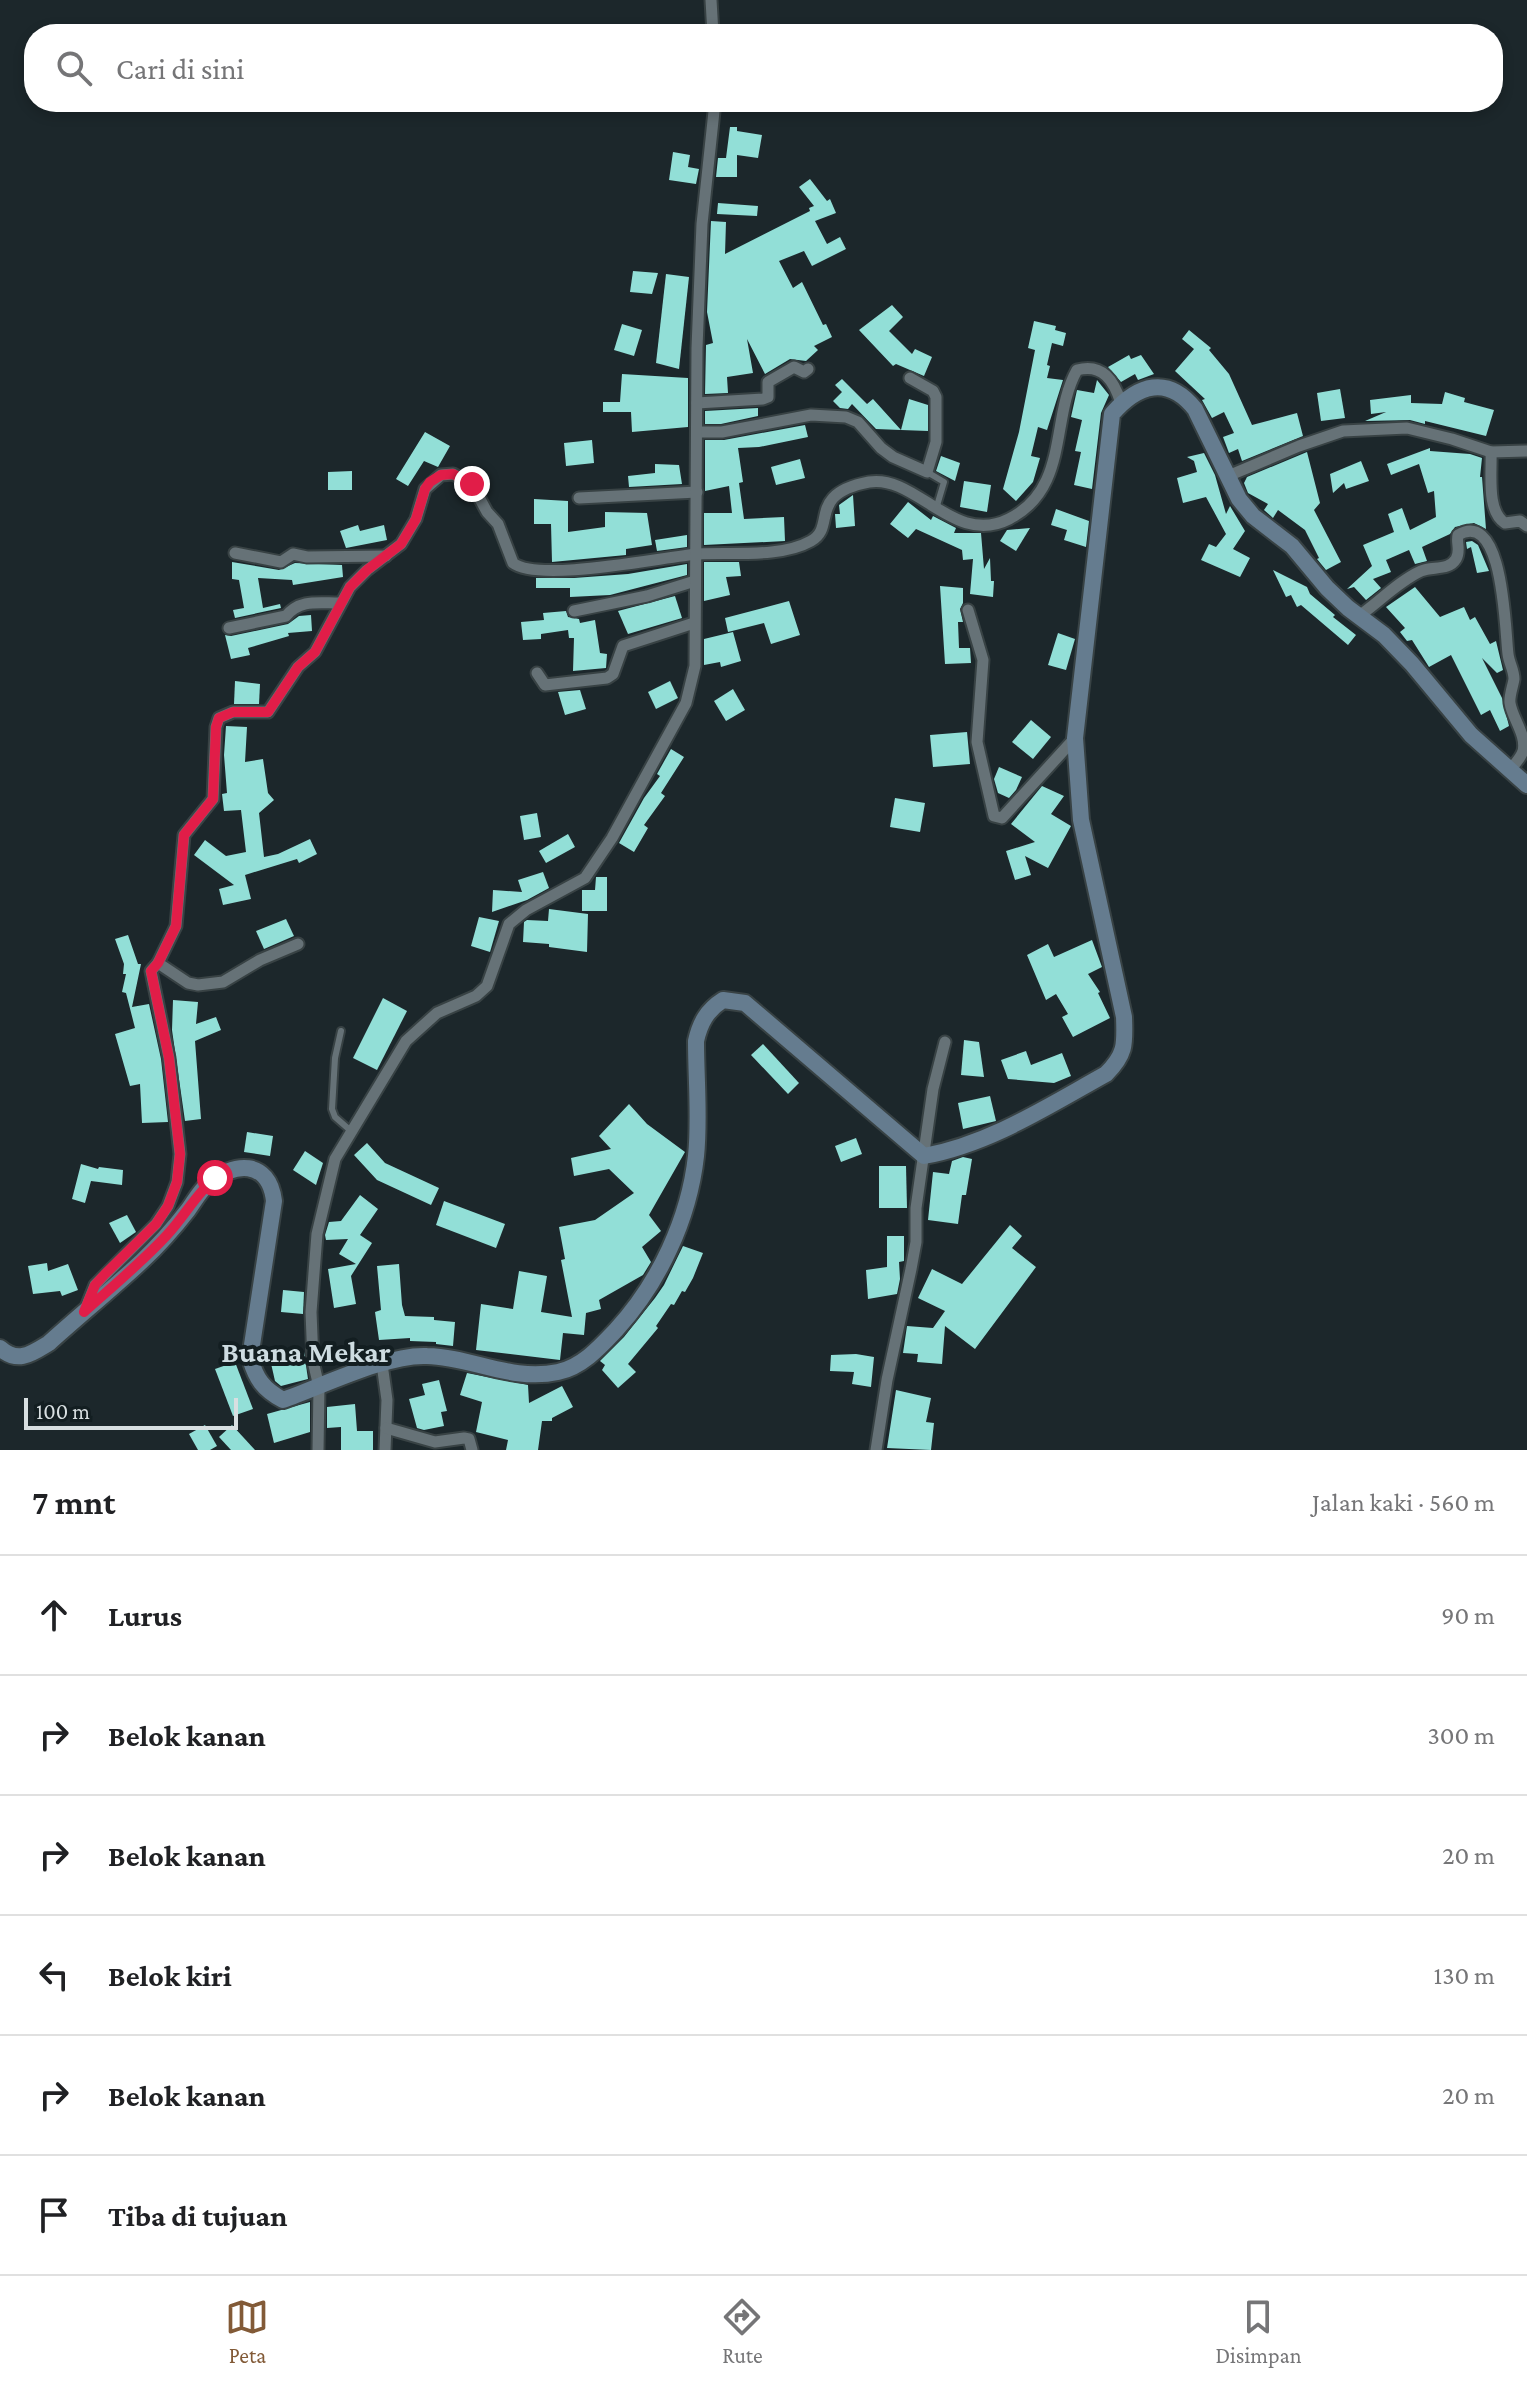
<!DOCTYPE html>
<html lang="id">
<head>
<meta charset="utf-8">
<style>
	body { margin:0; font-family:"Crimson Pro",serif; background:#f2f2f2; color:#202124 }
	.scale { position:absolute; left:24px; bottom:20px; width:214px; box-sizing:border-box; padding-left:8px; border:4px solid #d8dfe1; border-top:0; font-size:22px; line-height:28px; white-space:nowrap; color:#d8dfe1; -webkit-text-stroke:6px #131e21; paint-order:stroke }
	.stop { position:absolute; width:24px; height:24px; margin:-18px; border:6px solid #e11d48; border-radius:50%; background:#fff }
	.stop.end { background:#e11d48; border-color:#fff; box-shadow:0 2px 8px #0008 }
	.list { margin:0; padding:0; list-style:none }
	h2 { display:flex; justify-content:space-between; align-items:center; height:104px; margin:0; padding:0 32px; font-size:34px }
	h2 small { font-size:26px; font-weight:400; color:#757577 }
	.list li { display:grid; grid-template-columns:52px 1fr auto; gap:24px; align-items:center; box-sizing:border-box; height:120px; padding:0 32px; border-top:2px solid #e0e0e0 }
	.list b { display:block; font-size:30px; white-space:nowrap }
	.list em { font-size:26px; font-style:normal; color:#757577 }
	.icon { flex:none; width:44px; height:44px; fill:none; stroke:currentColor; stroke-width:2; stroke-linecap:round; stroke-linejoin:round }
	.map { position:relative; flex:none; width:1527px; height:1450px; overflow:hidden }
	.search { position:absolute; background:#fff; box-shadow:0 4px 12px #0003; left:24px; right:24px; top:24px; height:88px; display:flex; align-items:center; gap:20px; box-sizing:border-box; padding:0 28px; border-radius:32px; color:#757577; font-size:30px }
	.sheet { height:824px; background:#fff }
	nav { display:flex; justify-content:space-around; align-items:center; box-sizing:border-box; height:112px; border-top:2px solid #e0e0e0; background:#fff; font-size:22px; color:#757577 }
	nav a { display:grid; justify-items:center; gap:4px }
	nav .on { color:#825a37 }
	.map>svg:first-child { display:block }
	.building { fill:#92dfd7 }
	.lines { fill:none; stroke-linecap:round; stroke-linejoin:round }
	.lane-casing { stroke:#384244; stroke-width:10 }
	.street-casing { stroke:#384244; stroke-width:15 }
	.secondary-casing { stroke:#384244; stroke-width:20 }
	.lane { stroke:#667277; stroke-width:6 }
	.street { stroke:#667277; stroke-width:11 }
	.secondary { stroke:#657c8f; stroke-width:16 }
	.route { stroke:#e11d48; stroke-width:10 }
	.labels { text-anchor:middle; dominant-baseline:central; stroke-width:8; stroke-linejoin:round; paint-order:stroke }
	.quarter-label { font-size:30px; font-weight:bold; fill:#cedce1; stroke:#131e21 }
</style>
</head>
<body>
<div class="map">
<svg width="1527" height="1450" viewBox="0 0 1527 1450">
	<rect width="100%" height="100%" fill="#1c272b"/>
	<g class="building">
		<polygon points="730,127 737,127 737,131 762,135 758,158 737,155 737,177 716,177 718,158 726,158"/>
		<polygon points="673,152 690,155 688,167 699,169 696,184 669,180"/>
		<polygon points="810,179 827,201 830,199 836,213 815,221 827,244 840,237 846,249 812,266 804,251 779,261 793,288 802,282 823,325 826,324 832,337 814,346 818,350 806,361 790,359 765,374 747,339 753,373 727,377 728,393 705,394 706,345 713,343 707,312 711,221 726,222 725,254 810,211 809,208 814,206 799,187"/>
		<polygon points="718,203 758,206 757,216 717,214"/>
		<polygon points="633,271 658,273 652,294 630,292"/>
		<polygon points="666,274 689,277 679,369 656,363"/>
		<polygon points="892,305 903,317 889,331 912,354 915,349 932,357 924,376 896,364 893,366 859,330"/>
		<polygon points="1034,321 1056,326 1055,330 1066,333 1063,346 1052,343 1047,365 1050,366 1047,378 1063,380 1047,430 1038,427 1031,456 1040,458 1033,482 1016,501 1003,489 1019,432 1035,350 1028,348"/>
		<polygon points="622,324 642,330 634,356 614,350"/>
		<polygon points="1189,330 1211,348 1209,350 1229,374 1252,425 1297,413 1303,436 1242,461 1238,449 1229,453 1223,437 1234,433 1224,412 1212,418 1202,400 1205,399 1175,371 1194,349 1182,339"/>
		<polygon points="1129,355 1131,359 1141,355 1154,374 1138,380 1135,374 1121,382 1108,367"/>
		<polygon points="622,374 688,378 688,427 632,432 631,412 603,412 603,402 620,402"/>
		<polygon points="842,379 867,404 873,399 901,430 876,429 852,404 848,409 840,408 833,401 842,392 835,385"/>
		<polygon points="1097,380 1109,395 1101,413 1092,489 1074,485 1081,452 1075,451 1082,420 1071,417 1077,390 1094,393"/>
		<polygon points="1340,389 1345,418 1321,421 1317,393"/>
		<polygon points="1445,392 1465,398 1464,402 1494,410 1486,436 1425,421 1425,424 1410,420 1365,421 1386,412 1371,414 1370,400 1411,395 1411,403 1442,404"/>
		<polygon points="909,399 928,405 928,431 901,430"/>
		<polygon points="758,408 758,416 721,424 705,424 705,411"/>
		<polygon points="805,425 808,437 759,447 738,448 743,482 739,483 744,519 784,517 785,541 704,545 704,513 732,513 729,486 705,491 705,440 724,440"/>
		<polygon points="425,432 450,446 438,467 424,461 408,486 396,479"/>
		<polygon points="592,440 594,463 566,466 564,443"/>
		<polygon points="1430,448 1430,451 1470,454 1482,458 1480,477 1482,477 1486,529 1474,523 1455,527 1450,534 1422,547 1427,561 1415,564 1409,550 1386,560 1391,572 1373,579 1381,588 1366,600 1354,587 1347,589 1372,566 1363,545 1394,532 1388,514 1402,508 1410,530 1436,517 1434,491 1428,493 1419,464 1391,475 1387,464"/>
		<polygon points="1307,452 1320,503 1314,510 1341,562 1326,570 1317,559 1319,558 1305,530 1278,510 1273,518 1264,510 1268,504 1248,493 1244,483 1247,477"/>
		<polygon points="1204,453 1215,475 1226,514 1230,506 1245,531 1233,549 1250,558 1240,577 1201,560 1209,544 1216,547 1226,534 1206,497 1183,503 1177,478 1197,472 1194,461 1187,457"/>
		<polygon points="941,456 960,463 955,481 936,471"/>
		<polygon points="800,459 805,478 776,485 771,467"/>
		<polygon points="1361,461 1369,481 1346,489 1344,483 1333,493 1330,474"/>
		<polygon points="655,464 679,465 682,484 629,487 628,476 655,473"/>
		<polygon points="352,471 352,490 328,490 328,472"/>
		<polygon points="964,481 991,485 987,512 960,507"/>
		<polygon points="853,495 855,526 836,528 835,514 840,514 839,505"/>
		<polygon points="534,499 568,501 568,532 605,527 605,512 647,513 652,545 626,549 626,555 552,562 551,524 534,524"/>
		<polygon points="908,502 931,520 933,516 956,528 954,533 981,533 984,569 990,558 991,581 994,581 993,597 970,594 973,559 963,560 962,550 916,529 908,538 890,524"/>
		<polygon points="1056,509 1089,521 1086,547 1064,540 1067,530 1051,525"/>
		<polygon points="358,525 360,531 384,525 387,540 346,548 340,531"/>
		<polygon points="1030,528 1016,551 1000,541 1007,530"/>
		<polygon points="687,535 687,547 657,551 655,540"/>
		<polygon points="1472,541 1478,545 1489,571 1477,573 1471,547 1467,549 1466,542"/>
		<polygon points="232,562 279,570 295,563 342,565 343,577 293,585 292,580 258,578 263,608 280,604 281,608 235,618 233,610 244,608 239,580 232,579"/>
		<polygon points="704,562 739,562 741,576 726,577 730,595 704,601"/>
		<polygon points="687,564 687,575 610,595 570,597 570,588 536,588 536,578 574,578 628,574"/>
		<polygon points="1273,570 1307,587 1310,594 1335,615 1333,617 1356,635 1348,645 1301,605 1297,607 1291,595 1286,597"/>
		<polygon points="940,586 963,588 963,603 960,609 963,622 958,622 959,648 970,648 971,663 945,664"/>
		<polygon points="1415,587 1440,617 1464,607 1470,620 1475,617 1490,644 1496,641 1503,670 1497,673 1482,658 1502,698 1509,726 1500,731 1490,710 1481,715 1451,655 1429,667 1412,640 1407,641 1400,632 1405,628 1386,607"/>
		<polygon points="675,596 682,618 628,634 618,611"/>
		<polygon points="789,601 800,635 771,644 764,623 728,632 725,618"/>
		<polygon points="566,611 568,617 579,619 580,623 595,620 600,653 607,654 606,668 573,671 574,638 569,638 568,630 541,634 541,639 523,640 521,622 544,620 543,613"/>
		<polygon points="311,615 312,631 288,633 289,636 248,648 250,655 231,659 225,635 231,636 288,624 299,616"/>
		<polygon points="733,632 741,661 721,667 720,662 704,665 704,639"/>
		<polygon points="1058,633 1075,639 1066,670 1048,665"/>
		<polygon points="235,681 260,684 259,704 234,704"/>
		<polygon points="670,681 678,698 656,709 648,692"/>
		<polygon points="733,689 745,710 726,721 714,701"/>
		<polygon points="580,690 586,709 565,715 558,692"/>
		<polygon points="1031,720 1051,737 1033,759 1012,742"/>
		<polygon points="226,726 247,727 245,762 263,759 268,793 274,800 259,813 264,857 278,854 310,839 317,854 299,863 297,859 245,875 251,899 223,905 219,889 234,885 194,855 205,840 226,856 246,852 241,810 224,811 222,794 227,793 224,755"/>
		<polygon points="967,732 970,764 933,767 930,735"/>
		<polygon points="671,749 684,757 661,793 665,796 644,825 648,828 634,852 619,843 644,798 660,776 657,774"/>
		<polygon points="999,767 1022,777 1016,790 1009,798 998,793 994,779"/>
		<polygon points="1042,786 1064,796 1051,814 1071,826 1048,868 1025,856 1031,875 1015,880 1006,851 1035,842 1011,824"/>
		<polygon points="895,798 925,803 920,832 890,827"/>
		<polygon points="537,813 541,837 524,840 520,816"/>
		<polygon points="568,834 575,847 546,863 539,851"/>
		<polygon points="543,872 549,888 527,900 492,912 493,890 522,892 518,880"/>
		<polygon points="596,877 607,877 607,911 582,911 582,890 595,890"/>
		<polygon points="549,909 588,914 587,952 549,947 549,944 523,942 524,922 527,920 548,921"/>
		<polygon points="479,917 499,921 490,952 471,946"/>
		<polygon points="286,919 294,936 264,949 256,931"/>
		<polygon points="128,935 138,964 141,964 132,1007 149,1004 161,1059 168,1122 142,1123 140,1084 130,1086 115,1034 135,1028 126,993 122,992 126,974 123,974 124,964 115,939"/>
		<polygon points="1092,940 1102,967 1088,974 1100,992 1098,993 1110,1018 1073,1037 1062,1017 1068,1014 1056,994 1046,1000 1027,955 1048,944 1054,957"/>
		<polygon points="383,998 407,1011 377,1070 353,1058"/>
		<polygon points="173,1000 198,1002 196,1024 216,1017 221,1030 195,1041 201,1119 185,1121 172,1030"/>
		<polygon points="964,1040 979,1042 984,1077 961,1075"/>
		<polygon points="763,1044 799,1083 788,1094 751,1055"/>
		<polygon points="1026,1051 1031,1065 1062,1053 1071,1076 1054,1083 1008,1079 1001,1060"/>
		<polygon points="990,1096 996,1121 963,1129 958,1103"/>
		<polygon points="629,1104 647,1124 685,1152 649,1215 661,1231 642,1247 651,1262 643,1275 599,1300 601,1309 586,1313 584,1335 563,1333 560,1360 476,1350 481,1304 513,1309 519,1271 547,1276 541,1312 572,1317 561,1260 565,1259 559,1227 595,1220 634,1193 609,1169 574,1176 571,1158 611,1149 599,1136"/>
		<polygon points="247,1132 273,1136 270,1156 244,1152"/>
		<polygon points="856,1138 862,1154 841,1162 835,1146"/>
		<polygon points="367,1143 385,1163 439,1188 431,1205 377,1180 354,1155"/>
		<polygon points="305,1151 323,1163 316,1185 293,1170"/>
		<polygon points="963,1157 972,1159 966,1195 962,1195 958,1224 928,1220 933,1172 949,1174 952,1161"/>
		<polygon points="81,1164 98,1169 99,1167 123,1170 122,1185 91,1181 85,1203 72,1199"/>
		<polygon points="879,1166 906,1166 907,1208 879,1208"/>
		<polygon points="360,1195 378,1209 360,1235 372,1243 351,1276 356,1304 334,1308 328,1269 356,1264 339,1254 348,1239 326,1240 325,1235 329,1222 341,1221"/>
		<polygon points="444,1201 505,1224 496,1248 436,1225"/>
		<polygon points="127,1215 136,1232 120,1243 109,1223"/>
		<polygon points="1010,1225 1022,1236 1012,1248 1036,1267 975,1349 945,1326 942,1364 917,1362 918,1354 903,1353 907,1326 933,1328 945,1311 918,1298 932,1269 962,1284"/>
		<polygon points="887,1236 904,1236 904,1261 899,1262 900,1279 897,1294 868,1299 866,1270 887,1267"/>
		<polygon points="683,1246 703,1253 693,1278 685,1292 682,1291 674,1305 671,1304 656,1326 658,1328 628,1364 636,1372 618,1388 602,1370 605,1365 600,1361 624,1337 655,1298 664,1285"/>
		<polygon points="47,1263 48,1271 68,1264 78,1290 62,1296 60,1291 33,1294 28,1266"/>
		<polygon points="399,1264 402,1305 405,1316 434,1317 434,1320 455,1322 453,1346 436,1344 436,1342 410,1341 410,1338 379,1340 375,1312 381,1310 377,1266"/>
		<polygon points="283,1290 304,1292 303,1314 281,1312"/>
		<polygon points="304,1352 308,1379 281,1386 275,1381 270,1359"/>
		<polygon points="856,1354 874,1357 871,1387 852,1384 854,1372 830,1371 831,1355"/>
		<polygon points="235,1362 253,1409 233,1416 215,1369"/>
		<polygon points="467,1373 528,1385 529,1403 562,1386 573,1407 552,1418 552,1421 542,1421 538,1450 506,1450 508,1440 476,1432 482,1402 460,1395"/>
		<polygon points="439,1380 447,1411 441,1412 444,1426 424,1430 417,1428 409,1399 425,1395 422,1384"/>
		<polygon points="896,1390 931,1398 926,1422 934,1423 931,1450 887,1448"/>
		<polygon points="310,1402 310,1432 274,1443 267,1414"/>
		<polygon points="355,1404 357,1431 373,1431 373,1450 341,1450 341,1427 327,1428 327,1407"/>
		<polygon points="205,1425 217,1446 210,1450 198,1450 189,1434"/>
		<polygon points="232,1425 255,1450 231,1450 219,1437"/>
	</g>
	<g class="lines">
		<g class="lane-casing">
			<g id="lane">
				<polyline points="927,472 944,482 936,509"/>
				<polyline points="341,1031 335,1058 332,1109 335,1117 351,1131"/>
			</g>
		</g>
		<g class="street-casing">
			<g id="street">
				<polyline points="711,0 713,34"/>
				<polyline points="697,403 763,399 768,397 768,382 794,367 804,372 808,369"/>
				<polyline points="697,432 722,432 811,415 846,417 858,422 881,448 893,457 927,472 936,442 936,397 933,391 910,378"/>
				<path d="M1491 452C1492 473 1486 511 1505 523L1520 521 1527 526"/>
				<polyline points="1228,476 1299,446 1343,431 1407,428 1452,439 1491,452 1527,451"/>
				<polyline points="579,498 697,492"/>
				<polyline points="235,553 281,562 293,554 307,557 386,556"/>
				<polyline points="968,610 983,660 977,742 994,816 1002,818 1075,738"/>
				<polyline points="574,611 647,596 695,581"/>
				<path d="M1359 616C1379 602 1399 581 1421 571 1432 566 1449 571 1456 559 1461 551 1456 543 1458 535 1504 508 1505 631 1508 654 1509 663 1514 670 1514 679 1513 686 1509 696 1510 703 1512 718 1527 735 1523 751 1521 758 1514 765 1509 771"/>
				<path d="M229 628 286 616C300 599 318 603 339 603"/>
				<polyline points="537,673 545,685 607,678 613,674 623,646 694,623"/>
				<polyline points="158,963 188,983 198,985 223,982 260,960 298,944"/>
				<path d="M85 1310 95 1285 156 1224 168 1206 177 1182 180 1154 169 1058 151 971 158 963 176 926 184 835 213 799 216 727 219 718 233 712H268L298 667 315 652 350 587 367 570 401 544 416 519 425 489 441 475 453 474 472 484 487 512 498 524 513 563C539 583 662 557 698 554 732 552 781 558 811 541 837 527 806 494 869 482 916 474 954 547 1009 519 1070 488 1050 418 1077 370 1103 363 1114 381 1121 403"/>
				<polyline points="382,1364 387,1400 385,1450"/>
				<polyline points="386,1428 435,1442 464,1438 469,1439 472,1450"/>
				<polyline points="318,1450 319,1387 313,1361 311,1312 317,1234 335,1159 406,1041 437,1013 476,996 487,986 509,924 526,910 585,878 612,838 686,703 695,666 697,348 702,224 715,102"/>
				<polyline points="876,1450 887,1380 911,1269 916,1242 916,1208 933,1089 945,1042"/>
			</g>
		</g>
		<g class="secondary-casing">
			<path id="secondary" d="M0 1348C18 1364 31 1354 49 1343 80 1315 112 1289 142 1261 159 1245 174 1228 188 1210 194 1202 199 1192 207 1185 233 1161 269 1159 274 1201L250 1358C256 1379 263 1389 283 1400 323 1386 387 1354 427 1356 472 1357 512 1382 558 1372 582 1367 600 1347 616 1330 659 1283 689 1219 696 1156 700 1119 696 1079 696 1041 700 1023 707 1010 723 1000L745 1003 924 1156C990 1144 1048 1106 1106 1074 1126 1054 1125 1044 1124 1017L1081 820 1075 738 1112 414C1138 384 1168 375 1195 409L1239 499 1253 516 1292 546 1327 588 1348 608 1384 635 1412 664 1471 735 1527 785"/>
		</g>
		<use href="#lane" class="lane"/>
		<use href="#street" class="street"/>
		<use href="#secondary" class="secondary"/>
	</g>
	<g class="lines">
		<path class="route" d="M215 1178C196 1194 184 1217 167 1235 141 1263 112 1287 84 1312L95 1285 105 1274 156 1224 168 1206 177 1182 180 1154 169 1058 151 971 158 963 176 926 184 835 213 799 216 727 219 718 233 712H268L298 667 315 652 350 587 367 570 401 544 416 519 425 489 430 482 441 475 453 474 472 484"/>
	</g>
	<g class="labels">
		<g class="quarter-label">
			<text x="306" y="1351">Buana Mekar</text>
		</g>
	</g>
</svg>
<div class="scale">100 m</div>
<div class="stop" style="left:215px;top:1178px"></div>
<div class="stop end" style="left:472px;top:484px"></div>
<div class="search"><svg class="icon" aria-label="search" viewBox="0 0 24 24"><circle cx="10" cy="10" r="6"/><path d="M15 15l6 6"/></svg>Cari di sini</div>
</div>
<section class="sheet">
<h2>7 mnt<small>Jalan kaki · 560 m</small></h2>
<ul class="list">
<li><svg class="icon" aria-label="ahead" viewBox="0 0 24 24"><path d="M12 20V5M6 11l6-6 6 6"/></svg><div><b>Lurus</b></div><em>90 m</em></li>
<li><svg class="icon" aria-label="right" viewBox="0 0 24 24"><path d="M7 20v-9h11M14 6l5 5-5 5"/></svg><div><b>Belok kanan</b></div><em>300 m</em></li>
<li><svg class="icon" aria-label="right" viewBox="0 0 24 24"><path d="M7 20v-9h11M14 6l5 5-5 5"/></svg><div><b>Belok kanan</b></div><em>20 m</em></li>
<li><svg class="icon" aria-label="left" viewBox="0 0 24 24"><path d="M17 20v-9H6M10 6l-5 5 5 5"/></svg><div><b>Belok kiri</b></div><em>130 m</em></li>
<li><svg class="icon" aria-label="right" viewBox="0 0 24 24"><path d="M7 20v-9h11M14 6l5 5-5 5"/></svg><div><b>Belok kanan</b></div><em>20 m</em></li>
<li><svg class="icon" aria-label="arrive" viewBox="0 0 24 24"><path d="M6 21V4h12l-3 4 3 4H6"/></svg><div><b>Tiba di tujuan</b></div></li>
</ul>
</section>
<nav>
<a class="on"><svg class="icon" aria-label="map" viewBox="0 0 24 24"><path d="M3 6l6-2 6 2 6-2v14l-6 2-6-2-6 2zM9 4v14M15 6v14"/></svg>Peta</a>
<a><svg class="icon" aria-label="directions" viewBox="0 0 24 24"><path d="M12 3l9 9-9 9-9-9zM9 14v-3h6M13 9l2 2-2 2"/></svg>Rute</a>
<a><svg class="icon" aria-label="saved" viewBox="0 0 24 24"><path d="M7 4h10v16l-5-4-5 4z"/></svg>Disimpan</a>
</nav>
</body>
</html>
